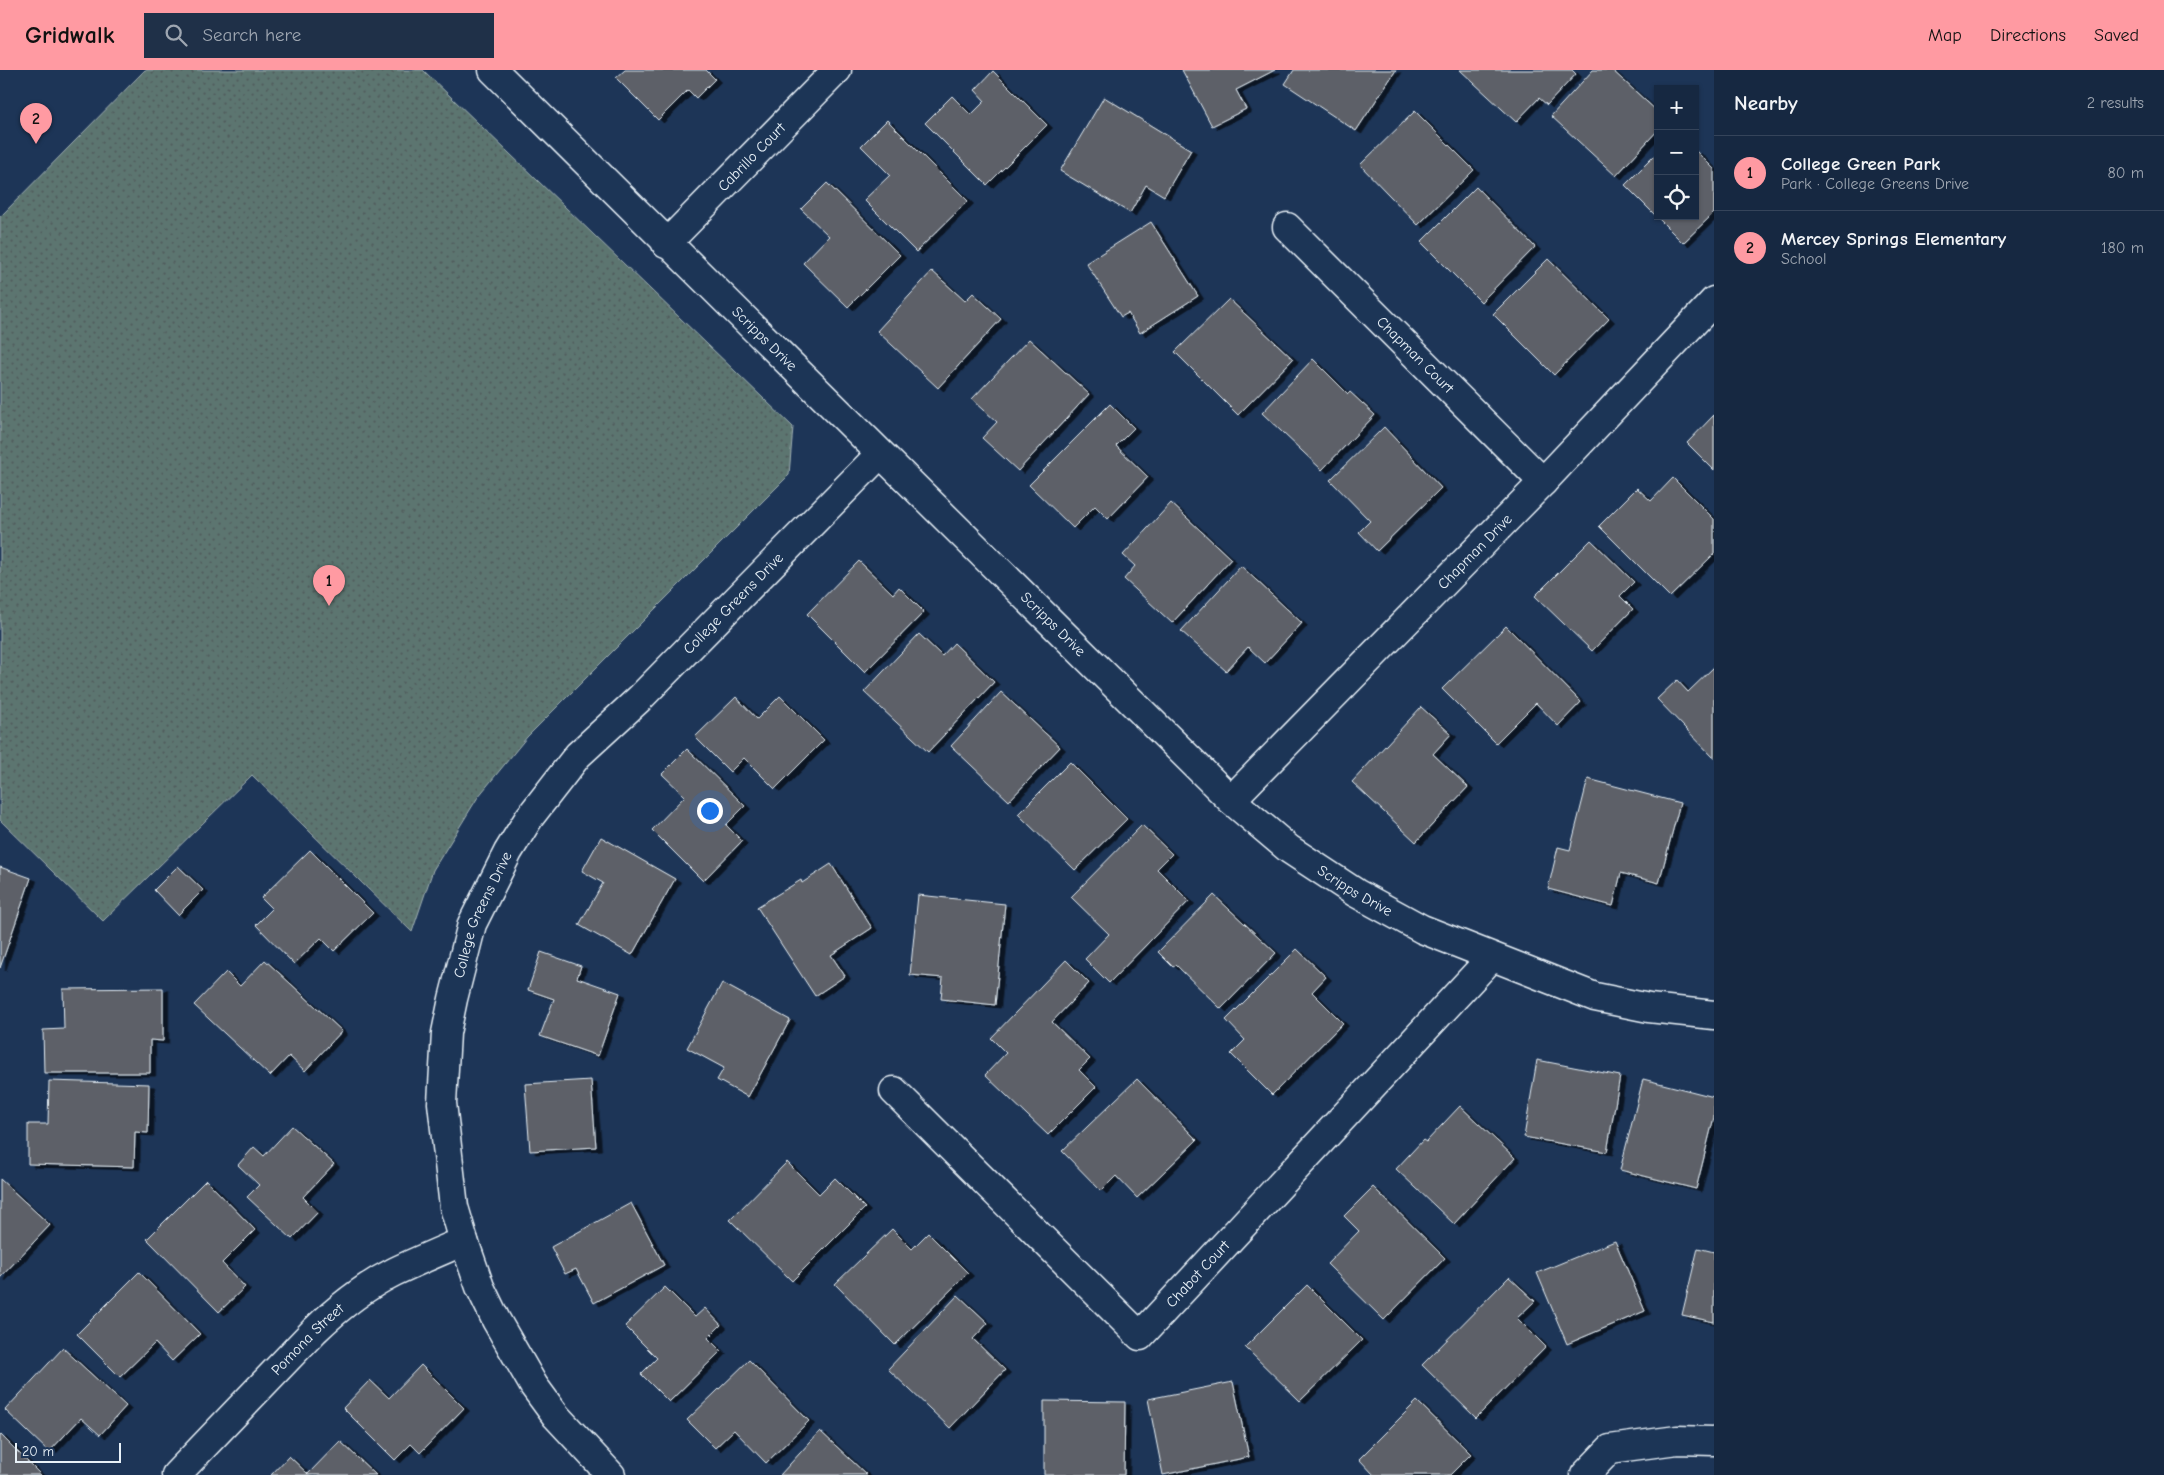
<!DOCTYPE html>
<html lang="en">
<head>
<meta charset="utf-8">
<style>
	body { margin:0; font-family:"Comic Neue",sans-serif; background:#1f3048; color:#f1f3f6 }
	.controls { position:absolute; right:15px; top:15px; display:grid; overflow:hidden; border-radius:0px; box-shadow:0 1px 4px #0004 }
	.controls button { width:45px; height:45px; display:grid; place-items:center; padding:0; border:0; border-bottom:1px solid #35445a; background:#162841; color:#f1f3f6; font:25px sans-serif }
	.scale { position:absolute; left:15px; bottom:12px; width:106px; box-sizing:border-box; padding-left:5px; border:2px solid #e8f1f8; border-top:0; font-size:14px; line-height:18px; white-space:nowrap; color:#e8f1f8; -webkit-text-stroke:4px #1d3557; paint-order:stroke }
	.you { position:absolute; left:709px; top:740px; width:18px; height:18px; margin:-12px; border:4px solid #fff; border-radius:50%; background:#1a73e8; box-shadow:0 0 0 8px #1a73e833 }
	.badge { display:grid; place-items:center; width:32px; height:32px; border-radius:50%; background:#ff9aa2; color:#111; font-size:16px; font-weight:700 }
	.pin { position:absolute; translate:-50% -41px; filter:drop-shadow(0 1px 2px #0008) }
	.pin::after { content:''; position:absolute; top:26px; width:18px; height:15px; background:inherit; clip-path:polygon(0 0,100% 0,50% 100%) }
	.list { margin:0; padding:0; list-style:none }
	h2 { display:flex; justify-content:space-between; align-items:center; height:65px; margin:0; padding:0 20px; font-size:21px }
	h2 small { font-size:16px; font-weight:400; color:#9ea6b1 }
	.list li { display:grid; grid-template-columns:32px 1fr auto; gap:15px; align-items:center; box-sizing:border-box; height:75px; padding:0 20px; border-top:1px solid #35445a }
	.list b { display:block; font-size:19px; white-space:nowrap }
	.list p { margin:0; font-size:16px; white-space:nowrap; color:#9ea6b1 }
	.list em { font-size:16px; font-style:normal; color:#9ea6b1 }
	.icon { flex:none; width:28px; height:28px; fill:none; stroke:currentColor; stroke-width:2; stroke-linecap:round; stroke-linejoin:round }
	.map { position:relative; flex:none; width:1714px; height:1405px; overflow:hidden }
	header { display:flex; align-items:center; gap:30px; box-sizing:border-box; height:70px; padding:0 25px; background:#ff9aa2; color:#111 }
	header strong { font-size:24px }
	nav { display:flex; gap:28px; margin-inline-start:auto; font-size:18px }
	.search { width:350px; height:45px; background:#1f3048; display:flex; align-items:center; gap:12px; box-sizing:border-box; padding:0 18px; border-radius:0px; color:#9ea6b1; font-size:19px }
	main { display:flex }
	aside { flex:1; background:#162841 }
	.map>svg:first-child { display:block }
	.park { fill:url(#park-dots); stroke:#a2b2b4 }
	.building { fill:#5d6167; stroke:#e8f1f8; filter:url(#shadow) }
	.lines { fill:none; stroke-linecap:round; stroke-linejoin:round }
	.minor-casing { stroke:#e8f1f8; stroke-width:31 }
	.minor { stroke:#1d3557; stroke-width:28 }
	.labels { text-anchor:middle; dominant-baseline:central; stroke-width:4.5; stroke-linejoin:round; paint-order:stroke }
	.street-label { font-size:15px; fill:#e8f1f8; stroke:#1d3557 }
</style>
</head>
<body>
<header>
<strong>Gridwalk</strong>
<div class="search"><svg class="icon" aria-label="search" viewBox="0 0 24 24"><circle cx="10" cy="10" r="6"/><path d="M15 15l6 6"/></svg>Search here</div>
<nav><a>Map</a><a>Directions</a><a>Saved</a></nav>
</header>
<main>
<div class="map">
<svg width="1714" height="1405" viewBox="0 0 1714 1405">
	<defs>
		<pattern id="park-dots" width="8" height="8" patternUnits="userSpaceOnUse" patternTransform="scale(1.25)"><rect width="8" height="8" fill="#5c7470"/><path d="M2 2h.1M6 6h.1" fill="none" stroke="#505c5b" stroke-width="1.8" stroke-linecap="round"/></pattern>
		<filter id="shadow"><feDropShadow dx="5.5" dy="3" stdDeviation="0" flood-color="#0009"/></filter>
	</defs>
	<rect width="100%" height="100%" fill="#1d3557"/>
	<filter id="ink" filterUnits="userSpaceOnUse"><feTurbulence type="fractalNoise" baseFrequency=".02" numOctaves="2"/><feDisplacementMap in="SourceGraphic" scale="10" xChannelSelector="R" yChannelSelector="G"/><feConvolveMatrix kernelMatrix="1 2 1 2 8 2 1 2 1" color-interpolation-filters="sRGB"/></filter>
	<g filter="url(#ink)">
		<polygon class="park" points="145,0 423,0 793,357 789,405 527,667 478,727 433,800 412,862 252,705 103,851 0,750 0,147"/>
		<g class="building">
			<polygon points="625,0 706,0 715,9 696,28 688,20 658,50 616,8"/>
			<polygon points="1182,0 1275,0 1236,20 1246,39 1212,56"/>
			<polygon points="1294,0 1396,0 1356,61 1285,14"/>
			<polygon points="1460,0 1572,0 1576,4 1547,35 1539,28 1516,52"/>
			<polygon points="1593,0 1612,0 1658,42 1658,60 1616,106 1551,46"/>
			<polygon points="993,1 1047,55 987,115 925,53 952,26 971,45 985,31 975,20"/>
			<polygon points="1104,27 1191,80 1164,126 1146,115 1130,143 1060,101"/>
			<polygon points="1415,41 1474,100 1418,155 1360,95"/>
			<polygon points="887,50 968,131 916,182 864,130 890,105 861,76"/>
			<polygon points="1695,80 1714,99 1714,143 1683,173 1625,115 1658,82 1658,146 1695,146"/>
			<polygon points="827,113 900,185 848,237 803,193 829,166 801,139"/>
			<polygon points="1476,117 1535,177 1481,232 1421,172"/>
			<polygon points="1151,152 1198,226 1140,263 1128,243 1121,247 1086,193"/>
			<polygon points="1548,189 1609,249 1554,305 1493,244"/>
			<polygon points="932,201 965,231 973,223 1001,249 938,318 877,261"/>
			<polygon points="1229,229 1293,289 1238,345 1175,282"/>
			<polygon points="1029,269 1089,324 1018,401 982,368 997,352 972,329"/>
			<polygon points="1313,289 1348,324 1350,322 1375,345 1322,400 1262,343"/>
			<polygon points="1110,334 1134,358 1116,376 1148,407 1108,449 1095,436 1073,458 1029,415"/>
			<polygon points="1714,345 1714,400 1687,373"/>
			<polygon points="1384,357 1441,418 1377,481 1359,462 1370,451 1330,410"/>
			<polygon points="1673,408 1714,449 1714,484 1670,527 1599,456 1637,418 1651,431"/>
			<polygon points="1171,433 1231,489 1172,553 1124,509 1135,496 1123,485"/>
			<polygon points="1591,470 1634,512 1620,526 1633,539 1592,581 1535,526"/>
			<polygon points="859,491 893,524 899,517 924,542 865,602 807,544"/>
			<polygon points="1241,496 1302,553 1265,593 1248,577 1226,601 1181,561"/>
			<polygon points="1506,556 1581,632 1558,656 1536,633 1496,673 1442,619"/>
			<polygon points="919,564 942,586 954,573 994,612 928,682 864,622"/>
			<polygon points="1714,597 1714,688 1657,629 1677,610 1688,622"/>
			<polygon points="1001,622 1060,677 1009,731 951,676"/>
			<polygon points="780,626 824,670 775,719 744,688 730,702 695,667 736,627 757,649"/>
			<polygon points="1421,637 1451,664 1433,684 1468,717 1416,772 1352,712"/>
			<polygon points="687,679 745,736 726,755 742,771 703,811 652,760 685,726 662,704"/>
			<polygon points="1070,692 1127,749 1075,800 1018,744"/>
			<polygon points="1588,709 1680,733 1659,813 1621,803 1613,836 1548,819 1558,777 1570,780"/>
			<polygon points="1142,755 1172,784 1157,799 1189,831 1109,913 1085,889 1109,864 1071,827"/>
			<polygon points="601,767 675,809 632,885 579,855 603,813 582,801"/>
			<polygon points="310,780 373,843 334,881 321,868 294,894 256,855 272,839 261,828"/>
			<polygon points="831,794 872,858 831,885 845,906 815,926 757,837 801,810 802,813"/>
			<polygon points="178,796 203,820 178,845 154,820"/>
			<polygon points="0,797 31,808 0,898"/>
			<polygon points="918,825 1005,834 995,935 941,929 943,908 910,905"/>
			<polygon points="1214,825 1276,883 1221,939 1176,895 1173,897 1158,882"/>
			<polygon points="1297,879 1326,907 1312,922 1343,953 1272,1025 1231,984 1245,970 1226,950"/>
			<polygon points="541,882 581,896 577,908 620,923 598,986 540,966 554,929 528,920"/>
			<polygon points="265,890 342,961 305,1001 289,986 270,1006 194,935 226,902 240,916"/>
			<polygon points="1066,890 1089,913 1052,952 1090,989 1079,1000 1096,1017 1048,1065 985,1005 1006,983 991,968"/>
			<polygon points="722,913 790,950 748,1027 717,1010 724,998 687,978"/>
			<polygon points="163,918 163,971 150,970 150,1003 44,1003 43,960 64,959 63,919"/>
			<polygon points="1537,990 1620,1006 1607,1082 1524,1067"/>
			<polygon points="1137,1009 1197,1070 1137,1128 1116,1106 1101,1121 1062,1081"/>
			<polygon points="1643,1009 1714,1027 1714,1047 1696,1119 1620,1100"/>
			<polygon points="591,1010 596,1077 530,1081 525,1014"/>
			<polygon points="49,1011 149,1014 148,1063 135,1062 134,1097 28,1094 28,1054 48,1054"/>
			<polygon points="1460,1036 1515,1088 1454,1154 1396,1099 1423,1070 1426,1072"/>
			<polygon points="292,1056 334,1094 303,1127 318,1142 292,1169 247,1127 259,1115 238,1095 254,1077 264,1086"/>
			<polygon points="787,1092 819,1124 835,1108 865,1138 792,1211 730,1150"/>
			<polygon points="0,1109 50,1155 0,1208"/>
			<polygon points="206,1110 255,1160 222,1193 245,1217 219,1242 147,1169"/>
			<polygon points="1373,1117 1445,1188 1384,1250 1327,1194 1359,1161 1344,1146"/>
			<polygon points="631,1133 664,1195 594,1233 576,1199 565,1204 551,1177"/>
			<polygon points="892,1159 912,1179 928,1163 968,1203 895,1275 835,1214"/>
			<polygon points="1615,1171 1645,1241 1567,1274 1537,1203"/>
			<polygon points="1698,1178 1714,1182 1714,1252 1682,1245"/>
			<polygon points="139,1202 200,1264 172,1291 155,1273 120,1307 77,1264"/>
			<polygon points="1509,1207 1535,1231 1517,1248 1546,1277 1476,1348 1422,1295"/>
			<polygon points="1307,1215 1362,1270 1300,1331 1245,1277"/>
			<polygon points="665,1217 695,1247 705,1238 721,1255 708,1268 721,1281 669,1332 641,1304 657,1288 625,1256"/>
			<polygon points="958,1225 988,1253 973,1269 1005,1300 950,1358 888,1299"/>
			<polygon points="63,1278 126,1336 100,1365 81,1348 49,1382 5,1340"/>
			<polygon points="749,1290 809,1351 766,1393 734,1360 715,1378 687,1350"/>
			<polygon points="421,1295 464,1338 420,1383 411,1374 395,1390 343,1338 370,1310 389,1328"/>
			<polygon points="1233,1312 1249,1387 1163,1405 1148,1329"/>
			<polygon points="1044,1331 1125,1332 1124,1405 1044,1405"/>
			<polygon points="1417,1331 1471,1384 1450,1405 1374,1405 1359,1389"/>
			<polygon points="820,1361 867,1405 780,1405"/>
			<polygon points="0,1364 41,1405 0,1405"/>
			<polygon points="340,1371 376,1405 271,1405 289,1386 308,1404"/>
		</g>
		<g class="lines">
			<g class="minor-casing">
				<g id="minor">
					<path id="s1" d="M493 0 1231 730 1289 779 1356 823 1422 859 1595 927 1649 938 1714 945"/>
					<path id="s2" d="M1287 157 1543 412"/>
					<path id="s3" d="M666 174 837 0"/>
					<path id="s4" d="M1231 730 1543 412 1714 231"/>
					<path id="s5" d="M894 1021 1140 1266 1492 887"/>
					<path id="s6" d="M176 1405 314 1261C338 1238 364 1217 394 1202 417 1191 441 1181 464 1171"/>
					<path id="s7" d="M611 1405 556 1346 534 1316 496 1250 480 1217 464 1171 454 1137 442 1033 446 963 453 929 472 854 508 782 529 748 578 685 639 629 880 384"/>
					<polyline points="1585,1405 1610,1379 1677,1370 1714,1371"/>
				</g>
			</g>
			<use href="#minor" class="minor"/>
		</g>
	</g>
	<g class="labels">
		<g class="street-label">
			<text stroke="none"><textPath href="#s3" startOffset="122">Cabrillo Court</textPath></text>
			<text stroke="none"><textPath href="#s1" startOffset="382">Scripps Drive</textPath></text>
			<text stroke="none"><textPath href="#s2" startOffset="181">Chapman Court</textPath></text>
			<text stroke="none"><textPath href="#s4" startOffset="348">Chapman Drive</textPath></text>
			<text stroke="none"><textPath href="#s7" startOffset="1019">College Greens Drive</textPath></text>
			<text stroke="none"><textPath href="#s1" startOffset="788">Scripps Drive</textPath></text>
			<text stroke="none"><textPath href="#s1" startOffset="1192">Scripps Drive</textPath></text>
			<text stroke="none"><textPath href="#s7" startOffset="614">College Greens Drive</textPath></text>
			<text stroke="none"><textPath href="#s5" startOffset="432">Chabot Court</textPath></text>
			<text stroke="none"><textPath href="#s6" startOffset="189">Pomona Street</textPath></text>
		</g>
	</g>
</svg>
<div class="controls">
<button>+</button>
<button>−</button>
<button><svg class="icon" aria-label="locate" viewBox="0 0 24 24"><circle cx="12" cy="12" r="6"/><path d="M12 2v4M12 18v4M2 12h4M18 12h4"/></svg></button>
</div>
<div class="scale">20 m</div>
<div class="you"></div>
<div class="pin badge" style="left:329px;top:536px">1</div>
<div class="pin badge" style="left:36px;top:74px">2</div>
</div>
<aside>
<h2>Nearby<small>2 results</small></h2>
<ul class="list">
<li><span class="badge">1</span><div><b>College Green Park</b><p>Park · College Greens Drive</p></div><em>80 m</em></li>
<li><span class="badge">2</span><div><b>Mercey Springs Elementary</b><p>School</p></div><em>180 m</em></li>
</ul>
</aside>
</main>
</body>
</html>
